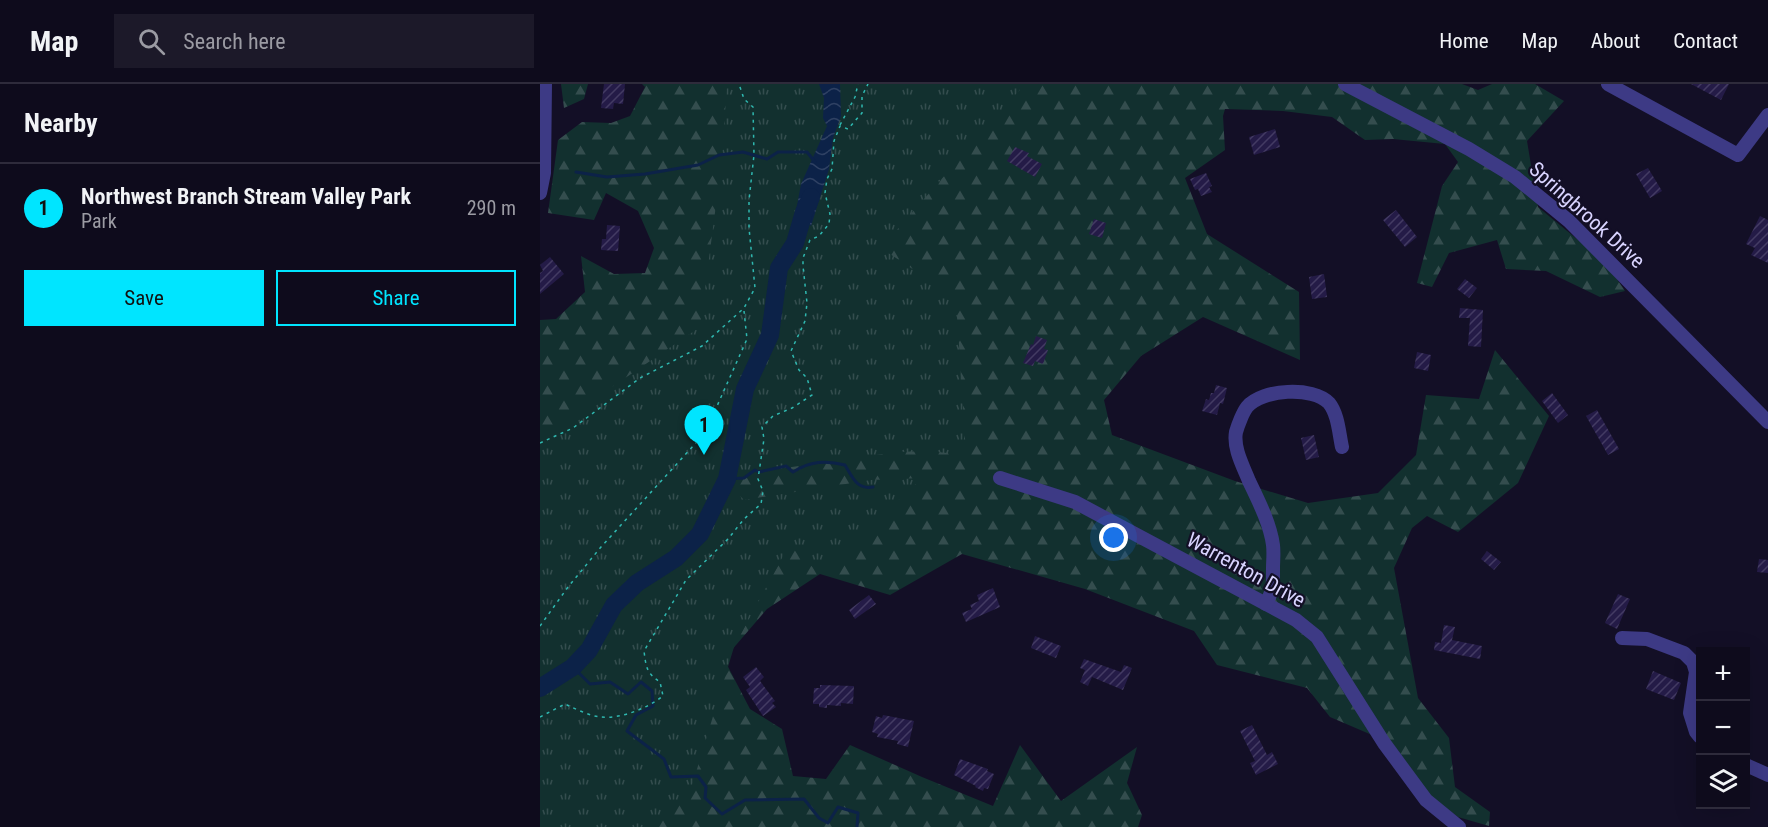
<!DOCTYPE html>
<html lang="en">
<head>
<meta charset="utf-8">
<style>
	body { margin:0; font-family:"Roboto Condensed",sans-serif; background:#1c1929; color:#f1f3f6 }
	.controls { position:absolute; right:18px; bottom:18px; display:grid; overflow:hidden; border-radius:0px; box-shadow:0 6px 24px #0002 }
	.controls button { width:54px; height:54px; display:grid; place-items:center; padding:0; border:0; border-bottom:2px solid #2e2b3b; background:#0e0b1c; color:#f1f3f6; font:30px sans-serif }
	.you { position:absolute; left:574px; top:454px; width:21px; height:21px; margin:-15px; border:4px solid #fff; border-radius:50%; background:#1a73e8; box-shadow:0 0 0 9px #1a73e833 }
	.badge { display:grid; place-items:center; width:39px; height:39px; border-radius:50%; background:#00e5ff; color:#111; font-size:20px; font-weight:700 }
	.pin { position:absolute; translate:-50% -50px; filter:drop-shadow(0 2px 3px #0008) }
	.pin::after { content:''; position:absolute; top:32px; width:21px; height:18px; background:inherit; clip-path:polygon(0 0,100% 0,50% 100%) }
	.list { margin:0; padding:0; list-style:none }
	h2 { display:flex; justify-content:space-between; align-items:center; height:78px; margin:0; padding:0 24px; font-size:26px }
	h2 small { font-size:20px; font-weight:400; color:#9b9ba3 }
	.list li { display:grid; grid-template-columns:39px 1fr auto; gap:18px; align-items:center; box-sizing:border-box; height:90px; padding:0 24px; border-top:2px solid #2e2b3b }
	.list b { display:block; font-size:22px; white-space:nowrap }
	.list p { margin:0; font-size:20px; white-space:nowrap; color:#9b9ba3 }
	.list em { font-size:20px; font-style:normal; color:#9b9ba3 }
	.actions { display:flex; gap:12px; padding:18px 24px }
	.actions a { flex:1; padding:14px 0; border:2px solid #00e5ff; border-radius:0px; text-align:center; font-size:21px; color:#00e5ff }
	.actions .main { background:#00e5ff; color:#111 }
	.icon { flex:none; width:33px; height:33px; fill:none; stroke:currentColor; stroke-width:2; stroke-linecap:round; stroke-linejoin:round }
	.map { position:relative; flex:none; width:1228px; height:743px; overflow:hidden }
	header { display:flex; align-items:center; gap:36px; box-sizing:border-box; height:84px; padding:0 30px; background:#0e0b1c; border-bottom:2px solid #2e2b3b }
	header strong { font-size:28px }
	nav { display:flex; gap:33px; margin-inline-start:auto; font-size:21px }
	.search { width:420px; height:54px; background:#1c1929; display:flex; align-items:center; gap:15px; box-sizing:border-box; padding:0 21px; border-radius:0px; color:#9b9ba3; font-size:22px }
	main { display:flex }
	aside { flex:1; background:#0e0b1c }
	.map>svg:first-child { display:block }
	.forest { fill:url(#forest-firs) }
	.park { fill:url(#park-tufts) }
	.water { fill:url(#water-waves) }
	.lines { fill:none; stroke-linecap:round; stroke-linejoin:round }
	.stream { stroke:#0c2248; stroke-width:3 }
	.river { stroke:#0c2248; stroke-width:18 }
	.building { fill:url(#building-hatch) }
	.path { stroke:#2fb8b0; stroke-width:1.5; stroke-dasharray:3 4.5; stroke-linecap:butt }
	.minor { stroke:#3d3a85; stroke-width:14 }
	.labels { text-anchor:middle; dominant-baseline:central; stroke-width:4.5; stroke-linejoin:round; paint-order:stroke }
	.street-label { font-size:21px; fill:#d9d4ff; stroke:#130f26 }
</style>
</head>
<body>
<header>
<strong>Map</strong>
<div class="search"><svg class="icon" aria-label="search" viewBox="0 0 24 24"><circle cx="10" cy="10" r="6"/><path d="M15 15l6 6"/></svg>Search here</div>
<nav><a>Home</a><a>Map</a><a>About</a><a>Contact</a></nav>
</header>
<main>
<aside>
<h2>Nearby<small></small></h2>
<ul class="list">
<li><span class="badge">1</span><div><b>Northwest Branch Stream Valley Park</b><p>Park</p></div><em>290 m</em></li>
</ul>
<div class="actions"><a class="main">Save</a><a>Share</a></div>
</aside>
<div class="map">
<svg width="1228" height="743" viewBox="0 0 1228 743">
	<defs>
		<pattern id="forest-firs" width="22" height="20" patternUnits="userSpaceOnUse" patternTransform="scale(1.5)"><rect width="22" height="20" fill="#12302f"/><path d="M5 1l3.5 6h-7zM16 11l3.5 6h-7z" fill="#344d4e"/></pattern>
		<pattern id="park-tufts" width="24" height="20" patternUnits="userSpaceOnUse" patternTransform="scale(1.5)"><rect width="24" height="20" fill="#12302f"/><path d="M3 7l-1-3M5 7V3M7 7l1-3M15 17l-1-3M17 17v-4M19 17l1-3" fill="none" stroke="#344d4e"/></pattern>
		<pattern id="water-waves" width="16" height="10" patternUnits="userSpaceOnUse" patternTransform="scale(1.5)"><rect width="16" height="10" fill="#0c2248"/><path d="M0 5q4-4 8 0t8 0" fill="none" stroke="#2f4163"/></pattern>
		<pattern id="building-hatch" width="6" height="6" patternUnits="userSpaceOnUse" patternTransform="scale(1.5)"><rect width="6" height="6" fill="#241b47"/><path d="M-1 1l2-2M0 6l6-6M5 7l2-2" fill="none" stroke="#433b63"/></pattern>
	</defs>
	<rect width="100%" height="100%" fill="#130f26"/>
	<g class="forest">
		<polygon points="21,0 48,0 44,15 24,24"/>
		<polygon points="102,0 277,0 257,47 0,575 0,236 16,235 45,208 41,172 74,190 105,189 114,164 98,127 66,109 54,136 8,129 18,56 42,38 71,39 90,32 105,3"/>
		<polygon points="300,0 922,0 938,6 952,0 995,0 1024,17 987,57 998,123 1066,179 1085,207 1060,213 1006,187 966,185 957,156 909,169 892,203 877,199 902,102 918,78 905,60 853,55 825,56 792,33 743,27 685,25 683,32 685,66 645,94 667,150 759,208 760,276 663,233 601,272 564,316 572,351 695,397 768,419 838,409 876,371 886,311 939,315 955,266 1009,332 978,399 918,448 887,432 872,444 854,484 878,614 909,654 915,703 950,728 949,742 918,733 890,712 853,660 790,633 767,604 677,581 654,547 545,505 422,470 350,511 280,490 227,525 184,575 210,625 242,645 253,692 286,695 310,661 382,693 453,722 480,661 521,717 597,663 587,699 602,731 598,743 0,743 193,414 189,394 202,356"/>
	</g>
	<polygon class="park" points="187,0 485,0 341,164 416,214 426,371 388,367 357,368 181,393 204,416 331,396 382,394 280,490 249,461 194,563 151,705 154,708 106,743 0,743 0,352 160,243 182,75"/>
	<polygon class="water" points="279,0 300,0 301,32 293,54 289,85 271,142 256,127 261,100 287,42 283,34 284,14"/>
	<g class="lines">
		<g class="stream">
			<polyline points="36,88 67,93 105,90 158,81 179,71 203,68 227,75 238,68 267,68 275,78"/>
			<path d="M187 395 204 394 215 386 219 388 246 382 253 388C270 377 286 376 305 381 313 394 317 406 333 403"/>
			<polyline points="33,583 50,600 70,598 88,610 101,598 112,607 113,622 96,631 87,647 124,675 131,693 158,692 166,703 165,714 182,730 205,716 264,715 279,734 288,739 298,723 318,729 317,743"/>
		</g>
		<polyline class="river" points="0,604 33,583 49,566 74,521 97,499 136,474 160,450 187,395 205,305 230,251 239,184 255,159 264,128 271,113"/>
	</g>
	<g class="building">
		<polygon points="64,0 85,0 83,20 74,19 73,25 61,24"/>
		<polygon points="1151,0 1189,0 1181,16"/>
		<polygon points="735,45 740,63 714,71 709,53"/>
		<polygon points="475,63 489,69 487,72 502,80 495,93 467,77"/>
		<polygon points="1108,84 1122,107 1110,114 1096,90"/>
		<polygon points="666,89 672,102 669,103 672,108 661,112 658,105 655,106 650,95"/>
		<polygon points="856,126 877,153 865,163 843,136"/>
		<polygon points="1220,132 1228,136 1228,179 1211,171 1215,164 1206,160"/>
		<polygon points="554,135 566,139 562,154 549,150"/>
		<polygon points="67,141 80,142 78,167 61,166 62,155 66,155"/>
		<polygon points="10,173 24,190 0,210 0,189 3,187 0,181"/>
		<polygon points="784,190 787,213 772,215 769,193"/>
		<polygon points="925,195 937,204 929,214 917,205"/>
		<polygon points="920,224 943,226 941,263 928,262 930,234 919,234"/>
		<polygon points="496,252 507,256 504,265 508,266 503,280 495,277 493,282 483,279 491,260 493,261"/>
		<polygon points="877,268 891,271 888,287 874,284"/>
		<polygon points="676,301 687,304 683,320 680,319 677,331 662,327 666,315 669,316 671,309 674,309"/>
		<polygon points="1012,309 1028,331 1018,339 1002,317"/>
		<polygon points="1057,326 1079,365 1068,371 1046,332"/>
		<polygon points="774,351 779,373 766,376 761,354"/>
		<polygon points="947,467 961,478 954,486 941,475"/>
		<polygon points="1219,475 1228,476 1228,489 1217,488"/>
		<polygon points="453,504 460,523 426,538 422,529 432,525 430,521 439,517 437,511"/>
		<polygon points="1078,510 1090,515 1077,545 1065,539"/>
		<polygon points="329,511 336,520 315,535 309,526"/>
		<polygon points="904,541 915,543 912,556 942,562 940,575 894,566 895,558 901,559"/>
		<polygon points="495,552 521,562 516,574 491,564"/>
		<polygon points="544,575 581,588 584,581 592,584 583,606 552,593 548,602 540,598 545,586 540,584"/>
		<polygon points="216,583 224,593 220,597 235,617 232,619 236,623 223,632 206,606 210,603 203,593"/>
		<polygon points="1113,587 1141,599 1134,616 1106,605"/>
		<polygon points="280,601 314,602 313,620 301,619 301,622 287,621 287,624 279,623 279,620 273,620 274,604 280,604"/>
		<polygon points="343,631 374,637 368,663 357,660 358,657 337,653 338,650 332,648 336,632 342,634"/>
		<polygon points="712,641 727,671 732,668 738,680 716,691 710,679 715,677 700,647"/>
		<polygon points="420,675 448,685 447,687 454,690 448,705 444,704 443,707 435,703 436,702 414,691"/>
	</g>
	<g class="lines">
		<g class="path">
			<polyline points="300,41 315,13 318,0"/>
			<polyline points="0,359 33,344 100,294 162,262 204,224 215,204 209,144 209,116 214,71 213,23 204,15 199,0"/>
			<polyline points="0,542 28,503 61,463 165,349 207,255 204,227"/>
			<path d="M0 633 25 620C36 625 49 632 61 633 81 635 108 624 123 612L120 598C106 589 106 582 104 567L146 496 188 455 204 435 221 420 223 407 218 395 224 355 222 343 233 332 252 324 272 311 267 294 259 286 251 267 265 237 267 219 263 182V174L270 156 279 152 289 140 290 130 285 109 287 95 292 85 294 57 300 42 308 45 322 29V12L328 0"/>
		</g>
		<g class="minor">
			<polyline points="805,0 929,65 975,93 1029,137 1228,338"/>
			<polyline points="1068,0 1198,71 1228,31"/>
			<polyline points="0,109 4,89 5,0"/>
			<polyline points="460,394 535,418 756,536 777,553 844,659 886,716 919,743"/>
			<path d="M726 520C734 504 733 501 733 484 733 477 734 469 733 461 730 439 718 416 709 397 703 382 693 364 696 348 698 341 703 328 707 323 722 305 773 302 789 319 798 330 799 349 802 363"/>
			<polyline points="1082,554 1107,555 1144,569 1153,578 1156,588 1150,629 1156,648 1160,653"/>
			<polyline points="1206,681 1228,691"/>
		</g>
	</g>
	<g class="labels">
		<g class="street-label">
			<text transform="translate(1047 131) rotate(42)">Springbrook Drive</text>
			<text transform="translate(706 486) rotate(29)">Warrenton Drive</text>
		</g>
	</g>
</svg>
<div class="controls">
<button>+</button>
<button>−</button>
<button><svg class="icon" aria-label="layers" viewBox="0 0 24 24"><path d="M12 4l9 5-9 5-9-5zM3 14l9 5 9-5"/></svg></button>
</div>
<div class="you"></div>
<div class="pin badge" style="left:164px;top:371px">1</div>
</div>
</main>
</body>
</html>
